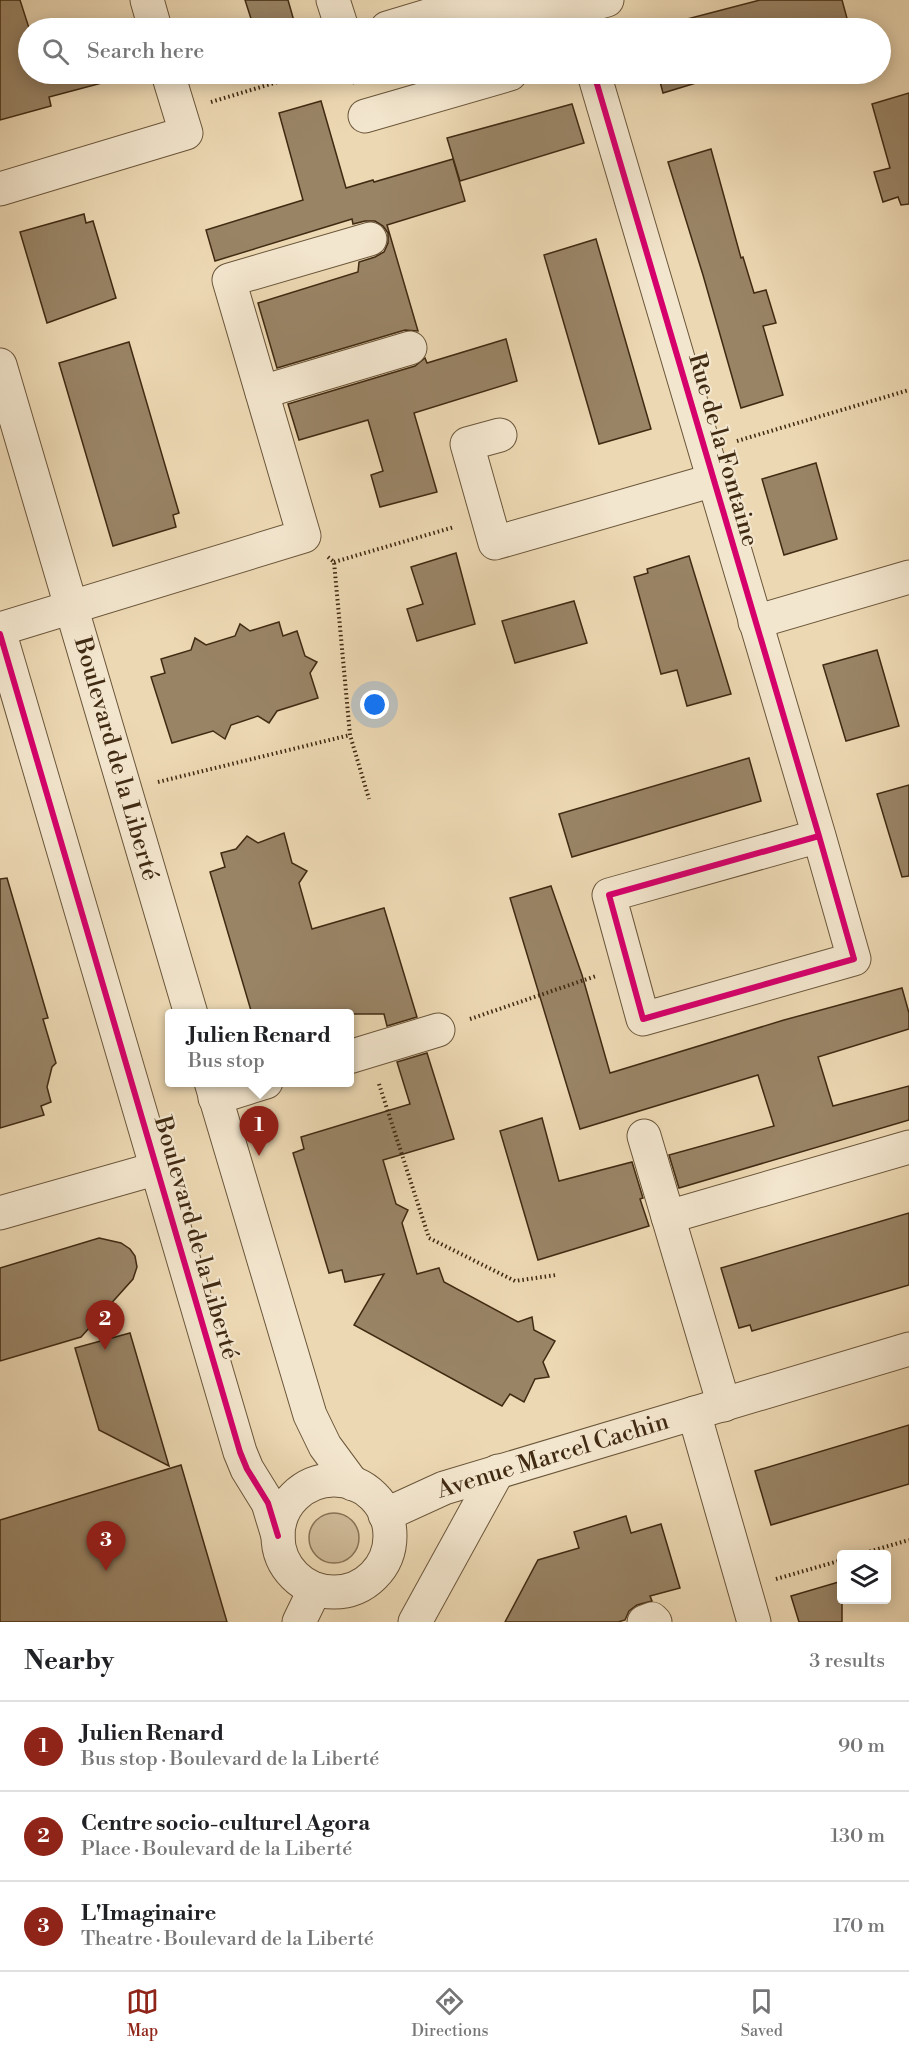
<!DOCTYPE html>
<html lang="en">
<head>
<meta charset="utf-8">
<style>
	body { margin:0; font-family:"Libre Bodoni",serif; background:#f2f2f2; color:#202124 }
	.controls { position:absolute; right:18px; bottom:18px; display:grid; overflow:hidden; border-radius:6px; box-shadow:0 3px 15px #0003 }
	.controls button { width:54px; height:54px; display:grid; place-items:center; padding:0; border:0; border-bottom:2px solid #e0e0e0; background:#fff; color:#202124; font:30px sans-serif }
	.you { position:absolute; left:375px; top:705px; width:21px; height:21px; margin:-15px; border:4px solid #fff; border-radius:50%; background:#1a73e8; box-shadow:0 0 0 9px #1a73e833 }
	.badge { display:grid; place-items:center; width:39px; height:39px; border-radius:50%; background:#8f2418; color:#fff; font-size:20px; font-weight:700 }
	.pin { position:absolute; translate:-50% -50px; filter:drop-shadow(0 2px 3px #0008) }
	.pin::after { content:''; position:absolute; top:32px; width:21px; height:18px; background:inherit; clip-path:polygon(0 0,100% 0,50% 100%) }
	.popup { position:absolute; left:165px; top:1009px; width:189px; height:78px; box-sizing:border-box; display:grid; place-content:center; border-radius:6px; background:#fff; filter:drop-shadow(0 2px 4px #0005); font-size:20px; white-space:nowrap; color:#757577 }
	.popup b { font-size:22px; color:#202124 }
	.popup::after { content:''; position:absolute; left:50%; top:100%; margin-left:-12px; border:12px solid transparent; border-top-color:#fff }
	.list { margin:0; padding:0; list-style:none }
	h2 { display:flex; justify-content:space-between; align-items:center; height:78px; margin:0; padding:0 24px; font-size:26px }
	h2 small { font-size:20px; font-weight:400; color:#757577 }
	.list li { display:grid; grid-template-columns:39px 1fr auto; gap:18px; align-items:center; box-sizing:border-box; height:90px; padding:0 24px; border-top:2px solid #e0e0e0 }
	.list b { display:block; font-size:22px; white-space:nowrap }
	.list p { margin:0; font-size:20px; white-space:nowrap; color:#757577 }
	.list em { font-size:20px; font-style:normal; color:#757577 }
	.icon { flex:none; width:33px; height:33px; fill:none; stroke:currentColor; stroke-width:2; stroke-linecap:round; stroke-linejoin:round }
	.map { position:relative; flex:none; width:909px; height:1622px; overflow:hidden }
	.search { position:absolute; background:#fff; box-shadow:0 3px 15px #0003; left:18px; right:18px; top:18px; height:66px; display:flex; align-items:center; gap:15px; box-sizing:border-box; padding:0 21px; border-radius:33px; color:#757577; font-size:22px }
	.sheet { height:348px; background:#fff }
	nav { display:flex; justify-content:space-around; align-items:center; box-sizing:border-box; height:84px; border-top:2px solid #e0e0e0; background:#fff; font-size:16px; color:#757577 }
	nav a { display:grid; justify-items:center; gap:3px }
	nav .on { color:#8f2418 }
	.map>svg:first-child { display:block }
	.green { fill:#cfba98; stroke:#887255; stroke-width:1.5 }
	.building { fill:#998466; stroke:#402a12; stroke-width:1.5 }
	.lines { fill:none; stroke-linecap:round; stroke-linejoin:round }
	.minor-casing { stroke:#6b563a; stroke-width:35 }
	.path { stroke:#402a12; stroke-width:4; stroke-dasharray:1.5 3; stroke-linecap:butt }
	.minor { stroke:#f3e6ce; stroke-width:33 }
	.cycleway-casing { stroke:#f3e6ce; stroke-width:10 }
	.cycleway { stroke:#d6006c; stroke-width:6 }
	.labels { text-anchor:middle; dominant-baseline:central; stroke-width:4.5; stroke-linejoin:round; paint-order:stroke }
	.street-label { font-size:24px; fill:#402a12; stroke:#f3e6ce }
</style>
</head>
<body>
<div class="map">
<svg width="909" height="1622" viewBox="0 0 909 1622">
	<rect width="100%" height="100%" fill="#ecd8b3"/>
	<filter id="stains"><feTurbulence type="fractalNoise" baseFrequency=".00333" numOctaves="4"/><feColorMatrix values="0 0 0 0 .2 0 0 0 0 .09 0 0 0 0 .02 0 0 0 .5 -.17"/></filter>
	<radialGradient id="worn" r=".72"><stop offset=".6" stop-color="#630" stop-opacity="0"/><stop offset="1" stop-color="#630" stop-opacity=".3"/></radialGradient>
	<circle class="green" cx="334" cy="1538" r="25"/>
	<g class="building">
		<polygon points="0,0 20,0 29,28 28,74 101,74 102,83 49,97 51,106 0,120"/>
		<polygon points="245,0 288,0 296,28 254,28"/>
		<polygon points="760,0 842,0 848,22 826,28 688,28 687,19"/>
		<polygon points="658,74 693,74 696,83 663,93"/>
		<polygon points="909,93 909,204 901,205 898,197 883,202 874,172 890,168 872,104"/>
		<polygon points="321,101 346,188 373,180 374,182 453,159 465,201 387,225 418,331 405,330 277,368 258,303 358,272 359,262 375,257 384,252 388,243 388,233 383,226 375,221 365,221 353,224 352,219 215,261 206,230 303,200 279,113"/>
		<polygon points="572,104 584,143 460,181 447,138"/>
		<polygon points="711,149 741,258 743,257 754,293 766,290 776,323 763,326 783,395 741,408 703,275 668,162"/>
		<polygon points="84,214 86,223 93,221 116,298 47,323 20,232"/>
		<polygon points="596,239 651,429 599,444 544,255"/>
		<polygon points="506,339 517,381 414,413 437,492 380,507 371,475 383,471 368,420 299,440 288,404 415,366 425,358 427,363"/>
		<polygon points="129,342 179,513 173,515 176,527 113,546 59,363"/>
		<polygon points="816,463 837,539 784,555 762,479"/>
		<polygon points="456,553 475,624 417,641 407,609 423,604 411,567"/>
		<polygon points="689,556 731,694 687,706 677,670 661,674 634,577 648,573 647,569"/>
		<polygon points="574,601 587,643 515,663 502,621"/>
		<polygon points="279,622 283,636 297,631 305,656 317,662 310,673 318,698 277,711 269,723 258,716 231,725 225,739 213,731 172,743 151,677 165,673 161,659 191,650 195,638 206,645 235,636 240,624 250,631"/>
		<polygon points="877,650 899,726 846,741 823,665"/>
		<polygon points="749,758 761,801 572,857 559,814"/>
		<polygon points="909,785 909,876 902,877 877,794"/>
		<polygon points="284,833 292,863 307,871 299,883 312,929 384,908 417,1017 387,1026 384,1014 252,1014 210,872 225,867 221,853 236,849 247,836 258,843"/>
		<polygon points="7,878 48,1018 43,1019 56,1063 52,1067 47,1087 51,1102 41,1106 44,1115 0,1128 0,879"/>
		<polygon points="551,886 582,975 610,1073 784,1020 902,988 909,1013 909,1029 818,1057 833,1106 909,1086 909,1120 679,1188 669,1155 774,1126 758,1075 580,1129 510,898"/>
		<polygon points="427,1053 454,1139 383,1160 396,1204 408,1210 402,1223 417,1274 439,1268 444,1282 518,1322 532,1317 534,1330 555,1341 543,1362 549,1377 535,1379 524,1402 510,1394 502,1406 354,1325 384,1274 345,1282 342,1270 329,1273 293,1153 304,1149 301,1137 410,1104 397,1062"/>
		<polygon points="542,1118 559,1181 632,1162 643,1198 640,1199 649,1226 538,1260 500,1131"/>
		<polygon points="909,1213 909,1285 752,1331 750,1325 739,1328 721,1268"/>
		<polygon points="99,1238 121,1243 130,1249 135,1256 137,1267 133,1279 81,1337 0,1361 0,1268"/>
		<polygon points="130,1333 169,1466 99,1430 75,1348"/>
		<polygon points="909,1425 909,1484 771,1525 755,1471"/>
		<polygon points="181,1465 227,1622 0,1622 0,1520"/>
		<polygon points="626,1516 631,1533 661,1524 680,1588 650,1596 652,1601 637,1605 629,1611 625,1620 618,1622 505,1622 538,1560 579,1548 574,1532"/>
		<polygon points="842,1581 842,1622 799,1622 791,1596"/>
	</g>
	<g class="lines">
		<g class="minor-casing">
			<g id="minor">
				<polyline points="147,0 155,28"/>
				<polyline points="333,0 342,28"/>
				<polyline points="575,9 607,0"/>
				<polyline points="387,28 437,13 457,10 479,8 575,9 580,28"/>
				<polyline points="594,74 819,836 854,959 643,1019 609,895 819,836"/>
				<polyline points="365,116 510,74"/>
				<polyline points="0,189 186,133 168,74"/>
				<polyline points="0,365 191,1014"/>
				<polyline points="262,392 410,348"/>
				<polyline points="500,435 467,444 495,543 714,480"/>
				<polyline points="755,622 909,577"/>
				<polyline points="0,629 304,536 229,280 370,239"/>
				<polyline points="0,634 240,1452 247,1469 268,1503 278,1536"/>
				<polyline points="349,1057 438,1030"/>
				<polyline points="211,1082 310,1415 325,1446 353,1484"/>
				<polyline points="215,1098 266,1082"/>
				<polyline points="644,1136 724,1405"/>
				<polyline points="0,1213 158,1168"/>
				<polyline points="668,1217 909,1147"/>
				<polyline points="694,1413 754,1622"/>
				<circle cx="334" cy="1536" r="56"/>
				<polyline points="385,1515 444,1488 909,1349"/>
				<polyline points="299,1622 315,1589"/>
				<polyline points="415,1622 498,1471"/>
				<polyline points="644,1622 652,1619 655,1622"/>
			</g>
		</g>
		<g class="path">
			<polyline points="351,74 355,84"/>
			<polyline points="211,102 304,74"/>
			<polyline points="737,441 909,390"/>
			<polyline points="328,557 334,562 350,735 369,799"/>
			<polyline points="334,562 454,527"/>
			<polyline points="158,782 350,735"/>
			<polyline points="470,1019 596,976"/>
			<polyline points="379,1084 429,1238 515,1281 556,1275"/>
			<polyline points="861,1554 909,1540"/>
			<polyline points="776,1579 842,1560"/>
		</g>
		<use href="#minor" class="minor"/>
		<g class="cycleway-casing">
			<g id="cycleway">
				<polyline points="594,74 819,836 854,959 643,1019 609,895 819,836"/>
				<polyline points="0,634 240,1452 247,1469 268,1503 278,1536"/>
			</g>
		</g>
		<use href="#cycleway" class="cycleway"/>
	</g>
	<g class="labels">
		<g class="street-label">
			<text transform="translate(723 450) rotate(74)">Rue de la Fontaine</text>
			<text transform="translate(116 759) rotate(74)">Boulevard de la Liberté</text>
			<text transform="translate(196 1238) rotate(74)">Boulevard de la Liberté</text>
			<text transform="translate(553 1456) rotate(-17)">Avenue Marcel Cachin</text>
		</g>
	</g>
	<rect width="100%" height="100%" filter="url(#stains)"/>
	<rect width="100%" height="100%" fill="url(#worn)"/>
</svg>
<div class="controls">
<button><svg class="icon" aria-label="layers" viewBox="0 0 24 24"><path d="M12 4l9 5-9 5-9-5zM3 14l9 5 9-5"/></svg></button>
</div>
<div class="you"></div>
<div class="pin badge" style="left:259px;top:1156px">1</div>
<div class="popup"><b>Julien Renard</b>Bus stop</div>
<div class="pin badge" style="left:105px;top:1350px">2</div>
<div class="pin badge" style="left:106px;top:1571px">3</div>
<div class="search"><svg class="icon" aria-label="search" viewBox="0 0 24 24"><circle cx="10" cy="10" r="6"/><path d="M15 15l6 6"/></svg>Search here</div>
</div>
<section class="sheet">
<h2>Nearby<small>3 results</small></h2>
<ul class="list">
<li><span class="badge">1</span><div><b>Julien Renard</b><p>Bus stop · Boulevard de la Liberté</p></div><em>90 m</em></li>
<li><span class="badge">2</span><div><b>Centre socio-culturel Agora</b><p>Place · Boulevard de la Liberté</p></div><em>130 m</em></li>
<li><span class="badge">3</span><div><b>L'Imaginaire</b><p>Theatre · Boulevard de la Liberté</p></div><em>170 m</em></li>
</ul>
</section>
<nav>
<a class="on"><svg class="icon" aria-label="map" viewBox="0 0 24 24"><path d="M3 6l6-2 6 2 6-2v14l-6 2-6-2-6 2zM9 4v14M15 6v14"/></svg>Map</a>
<a><svg class="icon" aria-label="directions" viewBox="0 0 24 24"><path d="M12 3l9 9-9 9-9-9zM9 14v-3h6M13 9l2 2-2 2"/></svg>Directions</a>
<a><svg class="icon" aria-label="saved" viewBox="0 0 24 24"><path d="M7 4h10v16l-5-4-5 4z"/></svg>Saved</a>
</nav>
</body>
</html>
